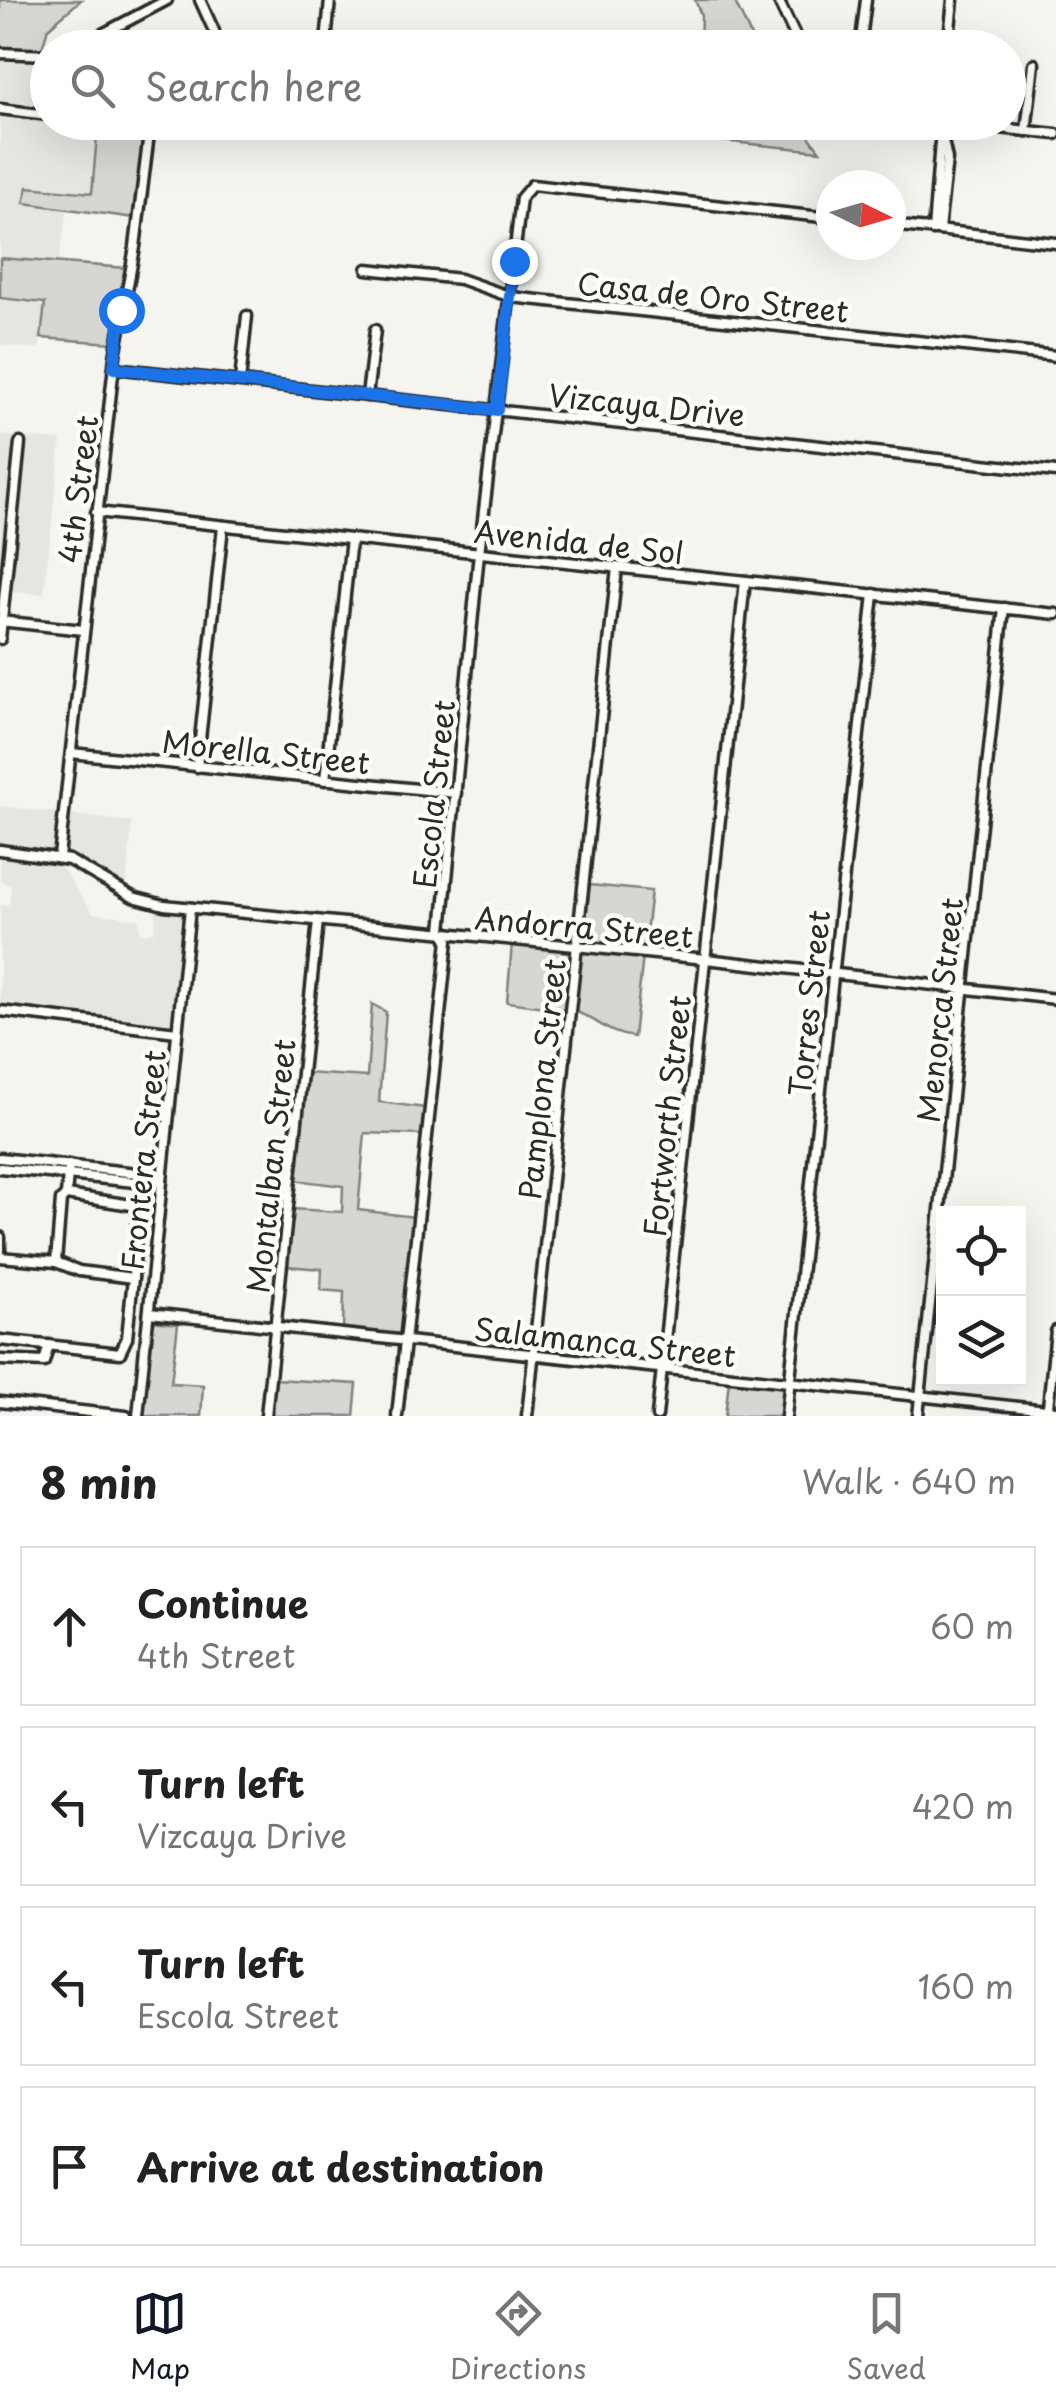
<!DOCTYPE html>
<html lang="en">
<head>
<meta charset="utf-8">
<style>
	body { margin:0; font-family:"Playpen Sans",sans-serif; background:#f2f2f2; color:#222 }
	.controls { position:absolute; right:30px; bottom:30px; display:grid; overflow:hidden; border-radius:0px; box-shadow:0 10px 40px #0002 }
	.controls button { width:90px; height:90px; display:grid; place-items:center; padding:0; border:0; border-bottom:2px solid #e0e0e0; background:#fff; color:#222; font:50px sans-serif }
	.compass { position:absolute; left:816px; top:170px; width:90px; height:90px; border-radius:50%; background:#fff; box-shadow:0 10px 40px #0002; rotate:95deg }
	.stop { position:absolute; width:30px; height:30px; margin:-22px; border:8px solid #1a73e8; border-radius:50%; background:#fff }
	.stop.end { background:#1a73e8; border-color:#fff; box-shadow:0 2px 10px #0008 }
	.list { margin:0; padding:0; list-style:none }
	h2 { display:flex; justify-content:space-between; align-items:center; height:130px; margin:0; padding:0 40px; font-size:42px }
	h2 small { font-size:32px; font-weight:400; color:#767676 }
	.list li { display:grid; grid-template-columns:65px 1fr auto; gap:30px; align-items:center; box-sizing:border-box; height:160px; margin:0 20px 20px; padding:0 20px; border:2px solid #e0e0e0; border-radius:0px }
	.list b { display:block; font-size:38px; white-space:nowrap }
	.list p { margin:0; font-size:32px; white-space:nowrap; color:#767676 }
	.list em { font-size:32px; font-style:normal; color:#767676 }
	.icon { flex:none; width:55px; height:55px; fill:none; stroke:currentColor; stroke-width:2; stroke-linecap:round; stroke-linejoin:round }
	.map { position:relative; flex:none; width:1056px; height:1416px; overflow:hidden }
	.search { position:absolute; background:#fff; box-shadow:0 10px 40px #0002; left:30px; right:30px; top:30px; height:110px; display:flex; align-items:center; gap:25px; box-sizing:border-box; padding:0 35px; border-radius:55px; color:#767676; font-size:38px }
	.sheet { height:850px; background:#fff }
	nav { display:flex; justify-content:space-around; align-items:center; box-sizing:border-box; height:140px; border-top:2px solid #e0e0e0; background:#fff; font-size:28px; color:#767676 }
	nav a { display:grid; justify-items:center; gap:5px }
	nav .on { color:#111827 }
	.map>svg:first-child { display:block }
	.built { fill:#e6e5e0 }
	.green { fill:#d7d6d2; stroke:#81807e; stroke-width:2.5 }
	.lines { fill:none; stroke-linecap:round; stroke-linejoin:round }
	.minor-casing { stroke:#2b2b2b; stroke-width:15 }
	.minor { stroke:#fdfcf7; stroke-width:8 }
	.route { stroke:#1a73e8; stroke-width:12 }
	.labels { text-anchor:middle; dominant-baseline:central; stroke-width:9; stroke-linejoin:round; paint-order:stroke }
	.street-label { font-size:30px; fill:#2b2b2b; stroke:#fdfcf7 }
</style>
</head>
<body>
<div class="map">
<svg width="1056" height="1416" viewBox="0 0 1056 1416">
	<rect width="100%" height="100%" fill="#f5f4ef"/>
	<filter id="ink" filterUnits="userSpaceOnUse"><feTurbulence type="fractalNoise" baseFrequency=".01" numOctaves="2"/><feDisplacementMap in="SourceGraphic" scale="20" xChannelSelector="R" yChannelSelector="G"/><feConvolveMatrix kernelMatrix="1 2 1 2 8 2 1 2 1" color-interpolation-filters="sRGB"/></filter>
	<g filter="url(#ink)">
		<g class="built">
			<polygon points="0,56 47,61 47,112 0,106"/>
			<polygon points="0,112 47,118 48,122 98,124 92,194 28,188 25,203 68,208 58,263 0,258"/>
			<polygon points="0,298 45,302 39,349 0,345"/>
			<polygon points="0,435 61,440 44,594 8,592 24,441 17,440 0,604"/>
			<polygon points="0,806 60,813 56,854 0,846"/>
			<polygon points="67,814 132,822 126,890 83,862 63,855"/>
			<polygon points="0,853 61,861 62,868 93,913 139,919 140,932 144,934 154,931 156,907 186,911 173,1034 0,1017 0,906 9,904 11,885 0,881"/>
		</g>
		<g class="green">
			<polygon points="0,0 81,0 48,28 41,52 0,49"/>
			<polygon points="695,0 734,0 756,47 700,47 701,15"/>
			<polygon points="683,123 799,123 820,151 682,137"/>
			<polygon points="98,124 146,129 135,218 24,203 28,187 92,193"/>
			<polygon points="0,258 126,268 113,343 41,338 45,303 0,298"/>
			<polygon points="590,885 651,891 644,950 583,944"/>
			<polygon points="512,944 573,950 567,1010 507,1002"/>
			<path d="M580 950 643 956 634 1037C606 1034 600 1020 574 1011Z"/>
			<polygon points="372,1004 386,1012 379,1102 426,1108 423,1135 365,1133 358,1210 415,1217 401,1339 343,1331 344,1292 321,1290 322,1269 286,1266 292,1209 342,1212 343,1186 295,1180 306,1073 367,1077"/>
			<polygon points="152,1321 178,1324 171,1383 203,1385 201,1416 143,1416"/>
			<polygon points="275,1379 357,1384 354,1416 272,1416"/>
			<polygon points="729,1380 786,1386 783,1416 725,1416"/>
		</g>
		<g class="lines">
			<g class="minor-casing">
				<g id="minor">
					<polyline points="200,0 214,31"/>
					<polyline points="778,0 801,48"/>
					<polyline points="326,43 330,0"/>
					<polyline points="76,48 167,0"/>
					<polyline points="860,48 866,0"/>
					<polyline points="948,48 953,0"/>
					<polyline points="0,53 48,55"/>
					<polyline points="0,109 48,115"/>
					<polyline points="939,122 947,159 939,230"/>
					<polyline points="943,122 1056,134"/>
					<polyline points="1026,131 1034,64"/>
					<polyline points="891,225 1056,243"/>
					<polyline points="933,230 940,142"/>
					<polyline points="367,269 460,279 511,297 1056,356"/>
					<polyline points="114,368 1056,472"/>
					<polyline points="240,381 247,316"/>
					<polyline points="367,396 375,330"/>
					<polyline points="96,512 1056,614"/>
					<polyline points="0,621 83,630"/>
					<polyline points="0,639 20,443"/>
					<polyline points="71,753 456,793"/>
					<polyline points="197,767 223,526"/>
					<polyline points="325,780 351,539"/>
					<polyline points="0,850 69,860 133,897 164,905 706,959 1056,999"/>
					<polyline points="59,857 115,356 135,247 150,126 112,122"/>
					<polyline points="0,1011 177,1032"/>
					<polyline points="0,1158 137,1173 142,1179"/>
					<polyline points="0,1168 135,1182 142,1179 162,1181"/>
					<polyline points="0,1237 0,1250"/>
					<polyline points="0,1257 56,1262 79,1271 133,1278 138,1206 66,1195 69,1165"/>
					<polyline points="56,1262 61,1200 66,1195"/>
					<polyline points="149,1313 1056,1411"/>
					<polyline points="0,1340 120,1353 127,1338 133,1278"/>
					<polyline points="0,1360 44,1362 49,1345"/>
					<polyline points="0,1402 126,1416"/>
					<polyline points="138,1416 190,908"/>
					<polyline points="266,1416 318,921"/>
					<polyline points="397,1416 448,940 442,930 479,553 521,198 532,185 831,218"/>
					<polyline points="527,1416 617,568"/>
					<polyline points="657,1416 745,581"/>
					<polyline points="786,1416 874,594"/>
					<polyline points="918,1416 1004,608"/>
					<polyline points="1047,1416 1056,1331"/>
				</g>
			</g>
			<use href="#minor" class="minor"/>
		</g>
	</g>
	<g class="lines" filter="url(#ink)">
		<polyline class="route" points="121,310 114,368 497,410 514,261"/>
	</g>
	<g class="labels">
		<g class="street-label">
			<text transform="translate(713 296) rotate(6)">Casa de Oro Street</text>
			<text transform="translate(647 404) rotate(6)">Vizcaya Drive</text>
			<text transform="translate(77 489) rotate(-83)">4th Street</text>
			<text transform="translate(579 541) rotate(6)">Avenida de Sol</text>
			<text transform="translate(266 751) rotate(6)">Morella Street</text>
			<text transform="translate(433 794) rotate(-84)">Escola Street</text>
			<text transform="translate(584 926) rotate(5)">Andorra Street</text>
			<text transform="translate(808 1003) rotate(-84)">Torres Street</text>
			<text transform="translate(939 1010) rotate(-84)">Menorca Street</text>
			<text transform="translate(541 1079) rotate(-84)">Pamplona Street</text>
			<text transform="translate(666 1116) rotate(-84)">Fortworth Street</text>
			<text transform="translate(142 1160) rotate(-84)">Frontera Street</text>
			<text transform="translate(270 1166) rotate(-84)">Montalban Street</text>
			<text transform="translate(605 1341) rotate(6)">Salamanca Street</text>
		</g>
	</g>
</svg>
<div class="controls">
<button><svg class="icon" aria-label="locate" viewBox="0 0 24 24"><circle cx="12" cy="12" r="6"/><path d="M12 2v4M12 18v4M2 12h4M18 12h4"/></svg></button>
<button><svg class="icon" aria-label="layers" viewBox="0 0 24 24"><path d="M12 4l9 5-9 5-9-5zM3 14l9 5 9-5"/></svg></button>
</div>
<svg class="compass" viewBox="-18 -18 36 36"><path d="M0-13l5 13h-10z" fill="#e53935"/><path d="M0 13l5-13h-10z" fill="#767676"/></svg>
<div class="stop" style="left:121px;top:310px"></div>
<div class="stop end" style="left:514px;top:261px"></div>
<div class="search"><svg class="icon" aria-label="search" viewBox="0 0 24 24"><circle cx="10" cy="10" r="6"/><path d="M15 15l6 6"/></svg>Search here</div>
</div>
<section class="sheet">
<h2>8 min<small>Walk · 640 m</small></h2>
<ul class="list">
<li><svg class="icon" aria-label="ahead" viewBox="0 0 24 24"><path d="M12 20V5M6 11l6-6 6 6"/></svg><div><b>Continue</b><p>4th Street</p></div><em>60 m</em></li>
<li><svg class="icon" aria-label="left" viewBox="0 0 24 24"><path d="M17 20v-9H6M10 6l-5 5 5 5"/></svg><div><b>Turn left</b><p>Vizcaya Drive</p></div><em>420 m</em></li>
<li><svg class="icon" aria-label="left" viewBox="0 0 24 24"><path d="M17 20v-9H6M10 6l-5 5 5 5"/></svg><div><b>Turn left</b><p>Escola Street</p></div><em>160 m</em></li>
<li><svg class="icon" aria-label="arrive" viewBox="0 0 24 24"><path d="M6 21V4h12l-3 4 3 4H6"/></svg><div><b>Arrive at destination</b></div></li>
</ul>
</section>
<nav>
<a class="on"><svg class="icon" aria-label="map" viewBox="0 0 24 24"><path d="M3 6l6-2 6 2 6-2v14l-6 2-6-2-6 2zM9 4v14M15 6v14"/></svg>Map</a>
<a><svg class="icon" aria-label="directions" viewBox="0 0 24 24"><path d="M12 3l9 9-9 9-9-9zM9 14v-3h6M13 9l2 2-2 2"/></svg>Directions</a>
<a><svg class="icon" aria-label="saved" viewBox="0 0 24 24"><path d="M7 4h10v16l-5-4-5 4z"/></svg>Saved</a>
</nav>
</body>
</html>
